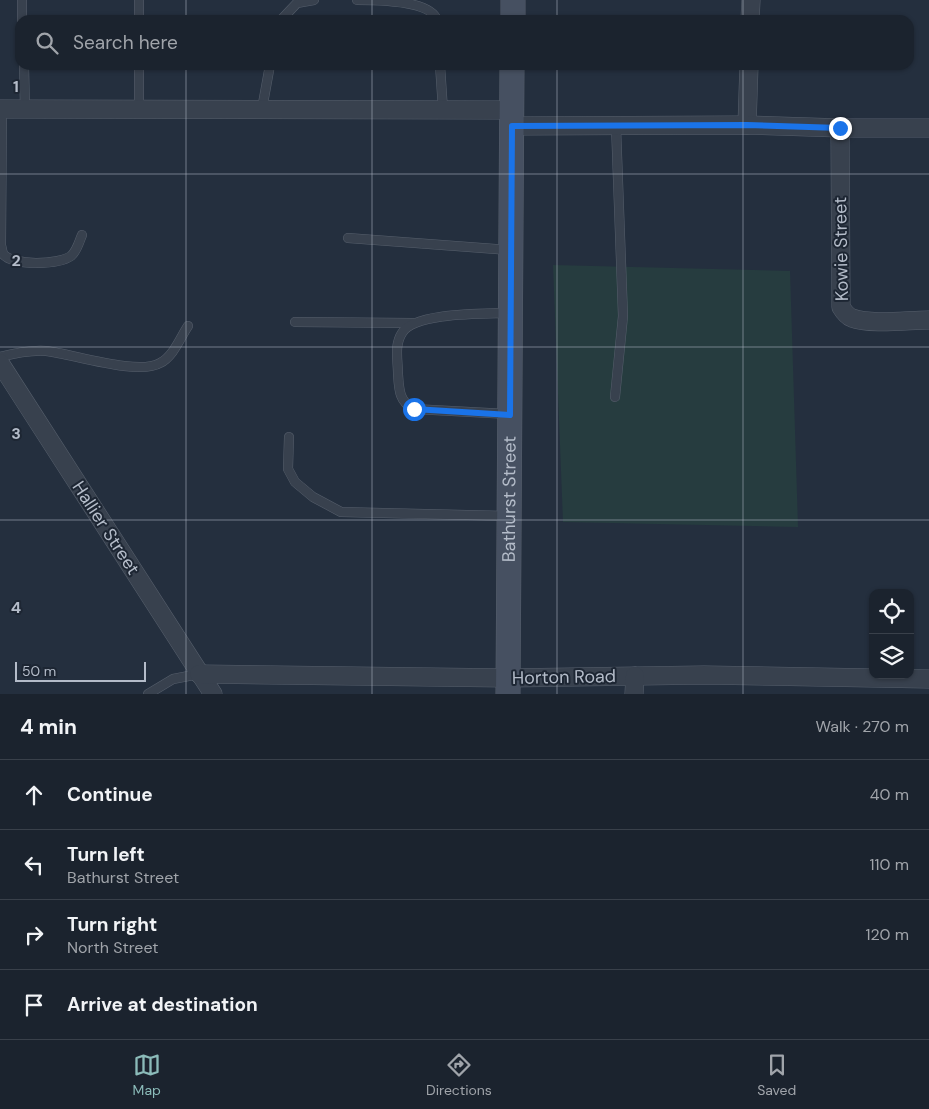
<!DOCTYPE html>
<html lang="en">
<head>
<meta charset="utf-8">
<style>
	body { margin:0; font-family:"DM Sans",sans-serif; background:#282f3a; color:#f1f3f6 }
	.controls { position:absolute; right:15px; bottom:15px; display:grid; overflow:hidden; border-radius:10px; box-shadow:0 1px 4px #0004 }
	.controls button { width:45px; height:45px; display:grid; place-items:center; padding:0; border:0; border-bottom:1px solid #39404a; background:#1b232e; color:#f1f3f6; font:25px sans-serif }
	.scale { position:absolute; left:15px; bottom:12px; width:131px; box-sizing:border-box; padding-left:5px; border:2px solid #b4bcc9; border-top:0; font-size:14px; line-height:18px; white-space:nowrap; color:#b4bcc9; -webkit-text-stroke:4px #1d2633; paint-order:stroke }
	.stop { position:absolute; width:15px; height:15px; margin:-11px; border:4px solid #1a73e8; border-radius:50%; background:#fff }
	.stop.end { background:#1a73e8; border-color:#fff; box-shadow:0 1px 5px #0008 }
	.list { margin:0; padding:0; list-style:none }
	h2 { display:flex; justify-content:space-between; align-items:center; height:65px; margin:0; padding:0 20px; font-size:21px }
	h2 small { font-size:16px; font-weight:400; color:#a0a4aa }
	.list li { display:grid; grid-template-columns:32px 1fr auto; gap:15px; align-items:center; box-sizing:border-box; height:70px; padding:0 20px; border-top:1px solid #39404a }
	.list b { display:block; font-size:19px; white-space:nowrap }
	.list p { margin:0; font-size:16px; white-space:nowrap; color:#a0a4aa }
	.list em { font-size:16px; font-style:normal; color:#a0a4aa }
	.icon { flex:none; width:28px; height:28px; fill:none; stroke:currentColor; stroke-width:2; stroke-linecap:round; stroke-linejoin:round }
	.map { position:relative; flex:none; width:929px; height:694px; overflow:hidden }
	.search { position:absolute; background:#1b232e; box-shadow:0 1px 4px #0004; left:15px; right:15px; top:15px; height:55px; display:flex; align-items:center; gap:12px; box-sizing:border-box; padding:0 18px; border-radius:15px; color:#a0a4aa; font-size:19px }
	.sheet { height:345px; background:#1b232e }
	nav { display:flex; justify-content:space-around; align-items:center; box-sizing:border-box; height:70px; border-top:1px solid #39404a; background:#1b232e; font-size:14px; color:#a0a4aa }
	nav a { display:grid; justify-items:center; gap:2px }
	nav .on { color:#8bbbb9 }
	.map>svg:first-child { display:block }
	.green { fill:#263c3f }
	.lines { fill:none; stroke-linecap:round; stroke-linejoin:round }
	.lane-casing { stroke:#565f6c; stroke-width:10 }
	.street-casing { stroke:#565f6c; stroke-width:19 }
	.secondary-casing { stroke:#565f6c; stroke-width:25 }
	.lane { stroke:#38414e; stroke-width:9 }
	.street { stroke:#38414e; stroke-width:18 }
	.secondary { stroke:#465061; stroke-width:24 }
	.route { stroke:#1a73e8; stroke-width:6 }
	.grid { fill:none; stroke:#b4bcc9; stroke-width:1; stroke-opacity:0.55 }
	.labels { text-anchor:middle; dominant-baseline:central; stroke-width:4; stroke-linejoin:round; paint-order:stroke }
	.street-label { font-size:18px; fill:#b4bcc9; stroke:#1d2633 }
	.grid-label { font-size:16px; text-anchor:middle; font-weight:bold; fill:#b4bcc9; stroke:#1d2633; stroke-width:4; stroke-linejoin:round; paint-order:stroke }
</style>
</head>
<body>
<div class="map">
<svg width="929" height="694" viewBox="0 0 929 694">
	<rect width="100%" height="100%" fill="#242f3e"/>
	<polygon class="green" points="553,265 790,271 798,527 563,522"/>
	<g class="lines">
		<g class="lane-casing">
			<g id="lane">
				<polyline points="22,0 22,20"/>
				<path d="M357 0C377 0 430 0 437 20"/>
				<polyline points="139,20 139,0"/>
				<polyline points="281,20 297,3 314,0"/>
				<polyline points="24,65 25,109"/>
				<polyline points="440,65 443,110"/>
				<path d="M2 109 1 245 3 254C13 266 58 265 71 256 77 251 79 242 82 235"/>
				<polyline points="262,109 270,65"/>
				<polyline points="139,110 139,65"/>
				<polyline points="348,238 509,250"/>
				<polyline points="295,322 413,323"/>
				<path d="M0 357C15 353 30 350 46 351 73 354 138 376 160 363 173 357 180 338 188 326"/>
				<polyline points="615,397 623,316 616,126"/>
				<path d="M508 414 414 409C399 402 399 389 398 374 398 361 394 345 402 333 414 312 485 314 508 313"/>
				<polyline points="289,437 288,469 295,482 313,497 341,512 509,516"/>
				<polyline points="148,694 173,679 199,674"/>
			</g>
		</g>
		<g class="street-casing">
			<g id="street">
				<polyline points="750,20 751,0"/>
				<polyline points="0,109 512,110"/>
				<polyline points="747,125 749,65"/>
				<polyline points="512,126 747,125 840,128 929,128"/>
				<path d="M840 128 841 307C844 312 847 316 852 318 871 325 908 320 929 320"/>
				<polyline points="0,363 213,694"/>
				<polyline points="199,674 508,678 704,675 929,679"/>
				<polyline points="634,694 635,676"/>
			</g>
		</g>
		<g class="secondary-casing">
			<g id="secondary">
				<polyline points="513,20 513,0"/>
				<path id="s1" d="M508 694 512 65"/>
			</g>
		</g>
		<use href="#lane" class="lane"/>
		<use href="#street" class="street"/>
		<use href="#secondary" class="secondary"/>
	</g>
	<g class="lines">
		<polyline class="route" points="414,409 510,415 512,126 747,125 840,128"/>
	</g>
	<path class="grid" d="M186 0V20M372 0V20M557 0V20M743 0V20M186 65V694M372 65V694M557 65V694M743 65V694M0 174H929M0 347H929M0 520H929"/>
	<g class="labels">
		<g class="street-label">
			<text transform="translate(841 249) rotate(-91)">Kowie Street</text>
			<text stroke="none"><textPath href="#s1" startOffset="195">Bathurst Street</textPath></text>
			<text transform="translate(106 528) rotate(57)">Hallier Street</text>
			<text transform="translate(564 677) rotate(-1)">Horton Road</text>
		</g>
	</g>
	<g class="grid-label">
		<text x="16" y="92">1</text>
		<text x="16" y="266">2</text>
		<text x="16" y="439">3</text>
		<text x="16" y="613">4</text>
	</g>
</svg>
<div class="controls">
<button><svg class="icon" aria-label="locate" viewBox="0 0 24 24"><circle cx="12" cy="12" r="6"/><path d="M12 2v4M12 18v4M2 12h4M18 12h4"/></svg></button>
<button><svg class="icon" aria-label="layers" viewBox="0 0 24 24"><path d="M12 4l9 5-9 5-9-5zM3 14l9 5 9-5"/></svg></button>
</div>
<div class="scale">50 m</div>
<div class="stop" style="left:414px;top:409px"></div>
<div class="stop end" style="left:840px;top:128px"></div>
<div class="search"><svg class="icon" aria-label="search" viewBox="0 0 24 24"><circle cx="10" cy="10" r="6"/><path d="M15 15l6 6"/></svg>Search here</div>
</div>
<section class="sheet">
<h2>4 min<small>Walk · 270 m</small></h2>
<ul class="list">
<li><svg class="icon" aria-label="ahead" viewBox="0 0 24 24"><path d="M12 20V5M6 11l6-6 6 6"/></svg><div><b>Continue</b></div><em>40 m</em></li>
<li><svg class="icon" aria-label="left" viewBox="0 0 24 24"><path d="M17 20v-9H6M10 6l-5 5 5 5"/></svg><div><b>Turn left</b><p>Bathurst Street</p></div><em>110 m</em></li>
<li><svg class="icon" aria-label="right" viewBox="0 0 24 24"><path d="M7 20v-9h11M14 6l5 5-5 5"/></svg><div><b>Turn right</b><p>North Street</p></div><em>120 m</em></li>
<li><svg class="icon" aria-label="arrive" viewBox="0 0 24 24"><path d="M6 21V4h12l-3 4 3 4H6"/></svg><div><b>Arrive at destination</b></div></li>
</ul>
</section>
<nav>
<a class="on"><svg class="icon" aria-label="map" viewBox="0 0 24 24"><path d="M3 6l6-2 6 2 6-2v14l-6 2-6-2-6 2zM9 4v14M15 6v14"/></svg>Map</a>
<a><svg class="icon" aria-label="directions" viewBox="0 0 24 24"><path d="M12 3l9 9-9 9-9-9zM9 14v-3h6M13 9l2 2-2 2"/></svg>Directions</a>
<a><svg class="icon" aria-label="saved" viewBox="0 0 24 24"><path d="M7 4h10v16l-5-4-5 4z"/></svg>Saved</a>
</nav>
</body>
</html>
